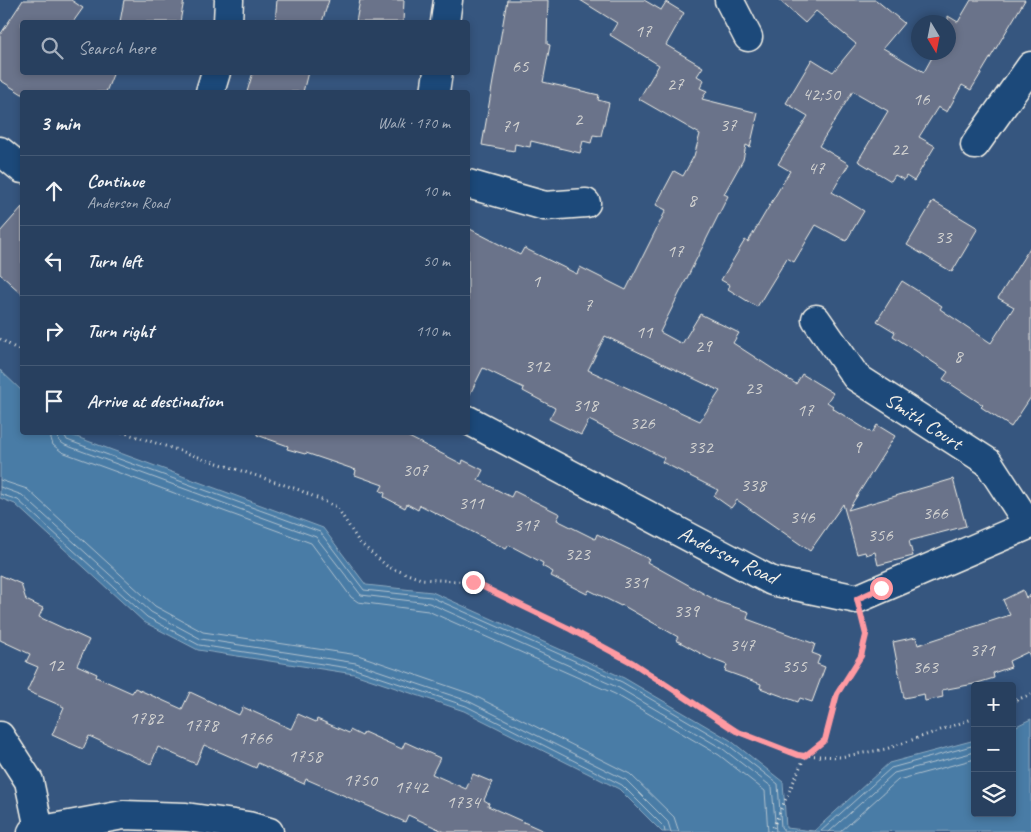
<!DOCTYPE html>
<html lang="en">
<head>
<meta charset="utf-8">
<style>
	body { margin:0; font-family:Caveat,sans-serif; background:#344b68; color:#f1f3f6 }
	.controls { position:absolute; right:15px; bottom:15px; display:grid; overflow:hidden; border-radius:5px; box-shadow:0 2px 8px #0003 }
	.controls button { width:45px; height:45px; display:grid; place-items:center; padding:0; border:0; border-bottom:1px solid #445974; background:#28405f; color:#f1f3f6; font:25px sans-serif }
	.compass { position:absolute; left:911px; top:15px; width:45px; height:45px; border-radius:50%; background:#28405f; box-shadow:0 2px 8px #0003; rotate:170deg }
	.stop { position:absolute; width:15px; height:15px; margin:-11px; border:4px solid #ff9aa2; border-radius:50%; background:#fff }
	.stop.end { background:#ff9aa2; border-color:#fff; box-shadow:0 1px 5px #0008 }
	.list { margin:0; padding:0; list-style:none }
	h2 { display:flex; justify-content:space-between; align-items:center; height:65px; margin:0; padding:0 20px; font-size:21px }
	h2 small { font-size:16px; font-weight:400; color:#a5afbd }
	.list li { display:grid; grid-template-columns:32px 1fr auto; gap:15px; align-items:center; box-sizing:border-box; height:70px; padding:0 20px; border-top:1px solid #445974 }
	.list b { display:block; font-size:19px; white-space:nowrap }
	.list p { margin:0; font-size:16px; white-space:nowrap; color:#a5afbd }
	.list em { font-size:16px; font-style:normal; color:#a5afbd }
	.icon { flex:none; width:28px; height:28px; fill:none; stroke:currentColor; stroke-width:2; stroke-linecap:round; stroke-linejoin:round }
	.map { position:relative; flex:none; width:1031px; height:832px; overflow:hidden }
	.search { position:absolute; background:#28405f; box-shadow:0 2px 8px #0003; left:20px; top:20px; width:450px; height:55px; display:flex; align-items:center; gap:12px; box-sizing:border-box; padding:0 18px; border-radius:5px; color:#a5afbd; font-size:19px }
	.panel { position:absolute; background:#28405f; box-shadow:0 2px 8px #0003; left:20px; top:90px; width:450px; height:345px; border-radius:5px }
	.map>svg:first-child { display:block }
	.water { fill:#497ba6; stroke:#8daac0 }
	.lines { fill:none; stroke-linecap:round; stroke-linejoin:round }
	.shore { stroke:#b0c2ce; stroke-width:1 }
	.building { fill:#6a738a; stroke:#f4f1e8; fill-rule:evenodd }
	.minor-casing { stroke:#f4f1e8; stroke-width:31 }
	.path { stroke:#f4f1e8; stroke-width:3; stroke-dasharray:1 4; stroke-linecap:butt }
	.minor { stroke:#1f4a7a; stroke-width:28 }
	.route { stroke:#ff9aa2; stroke-width:6 }
	.labels { text-anchor:middle; dominant-baseline:central; stroke-width:4; stroke-linejoin:round; paint-order:stroke }
	.number-label { font-size:19px; fill:#d2d2d0 }
	.street-label { font-size:21px; fill:#f4f1e8; stroke:#1f4a7a }
</style>
</head>
<body>
<div class="map">
<svg width="1031" height="832" viewBox="0 0 1031 832">
	<rect width="100%" height="100%" fill="#36567f"/>
	<filter id="ink" filterUnits="userSpaceOnUse"><feTurbulence type="fractalNoise" baseFrequency=".02" numOctaves="2"/><feDisplacementMap in="SourceGraphic" scale="10" xChannelSelector="R" yChannelSelector="G"/><feConvolveMatrix kernelMatrix="1 2 1 2 8 2 1 2 1" color-interpolation-filters="sRGB"/></filter>
	<g filter="url(#ink)">
		<polygon class="water" points="0,370 22,391 22,432 66,433 323,528 366,585 432,592 624,678 730,740 783,782 786,828 814,831 889,763 975,740 975,813 1012,813 1012,728 1031,719 1031,831 662,832 619,789 464,711 354,674 198,650 144,622 15,504 0,498"/>
		<g class="lines">
			<g class="shore">
				<polyline points="49,432 53,445 62,452 311,543 351,597 358,602 428,611 615,694 719,755 765,791 768,832"/>
				<polyline points="57,432 59,441 65,445 316,537 361,595 429,603 619,688 723,749 772,787 776,832"/>
				<polyline points="63,432 67,440 320,532 364,590 431,597 622,682 727,744 778,784 781,827 785,832"/>
				<polyline points="0,480 27,489 155,606 203,632 358,655 471,694 630,774 674,817 679,832"/>
				<polyline points="0,487 22,495 151,612 201,639 356,663 468,701 626,780 668,822 671,832"/>
				<polyline points="0,494 18,500 147,617 199,645 355,669 466,706 622,785 664,827 665,832"/>
				<polyline points="820,832 891,768 975,745"/>
				<polyline points="829,832 894,773 975,752"/>
				<polyline points="840,832 898,780 975,759"/>
			</g>
		</g>
		<g class="building">
			<polygon points="23,0 71,0 83,8 73,22 22,22 22,72 114,72 106,92 22,94 0,80 0,35"/>
			<polygon points="124,0 184,0 180,22 120,22"/>
			<polygon points="277,0 329,0 322,22 275,22"/>
			<polygon points="360,0 404,0 403,22 356,22"/>
			<polygon points="507,0 548,0 547,44 550,45 543,82 599,95 598,100 609,103 601,136 593,135 591,143 583,141 580,153 531,141 530,147 515,144 514,151 482,145"/>
			<path d="M580 0H644L661 10 666 2 684 13 666 45 703 67 697 76 704 80 700 88 707 91 702 99 758 113 750 147 746 145 743 160 724 194 728 196 660 332 682 344 700 314 739 333 733 343 796 384 802 374 833 393 827 402 833 406 832 408 872 433 877 425 895 436 848 510 953 479 966 526 909 541 913 556 878 565 875 552 866 555 865 552 857 554 843 504 810 551 737 500 731 508 714 496 718 490 662 462 664 458 589 420 581 435 549 419 555 408 523 391 524 388 483 368 468 398V228L520 255 524 248 577 274 580 267 626 290 666 210 656 205 674 171 683 176 694 156 700 134 639 99 659 65 610 35 617 23ZM605 336 720 391 700 421 588 370Z"/>
			<polygon points="779,0 876,0 904,23 883,48 924,72 935,52 948,52 948,16 958,22 971,0 1025,0 971,90 962,85 947,112 938,107 919,137 935,146 914,181 906,176 904,180 895,175 891,181 858,161 888,111 853,91 819,146 849,164 832,192 864,211 846,241 816,225 794,262 787,258 757,307 728,289 730,285 721,280 745,240 748,242 790,171 778,164 808,116 786,103 812,59 833,72 856,44 816,11 805,23"/>
			<polygon points="253,72 308,72 303,92 247,92"/>
			<polygon points="933,201 978,228 952,272 907,245"/>
			<polygon points="22,207 22,294 0,274 0,232"/>
			<polygon points="1031,246 1031,397 1011,427 981,407 983,405 943,379 948,372 893,336 895,332 877,321 902,281 942,306 940,309 991,343 1014,307 998,298"/>
			<polygon points="257,432 399,432 462,464 463,460 483,470 478,480 511,497 514,491 560,514 557,520 595,539 597,534 649,559 647,562 719,602 749,612 747,619 815,644 812,653 820,656 817,664 825,667 812,702 800,698 798,702 760,688 761,684 725,671 727,665 709,658 676,640 678,637 622,605 621,606 589,590 587,594 551,576 553,572 542,566 543,563 509,545 506,549 420,505 418,510 407,504 405,508 384,497 385,493 380,491 383,485 355,475 356,470 306,453 305,454 287,449 288,446 257,435"/>
			<polygon points="0,575 21,584 26,600 43,608 39,617 89,640 77,665 97,674 96,677 132,693 135,688 182,709 190,692 239,715 243,707 291,729 298,714 316,722 317,719 349,733 350,730 362,736 364,732 402,749 405,742 440,758 432,774 466,789 473,774 492,782 484,800 489,803 488,806 546,832 445,832 408,815 405,822 306,779 304,784 258,763 256,768 204,745 196,764 158,747 151,764 89,736 83,749 52,735 64,707 27,691 38,667 26,662 30,654 0,640"/>
			<polygon points="1023,590 1026,598 1031,595 1031,659 1028,652 1009,661 1011,667 993,673 994,678 974,684 942,690 943,697 925,701 924,694 904,698 893,642 916,637 918,645 1010,615 1003,600"/>
		</g>
		<g class="lines">
			<g class="minor-casing">
				<g id="minor">
					<polyline points="729,0 748,37"/>
					<polyline points="228,22 229,0"/>
					<polyline points="445,22 448,0"/>
					<polyline points="210,92 216,72"/>
					<polyline points="435,92 438,72"/>
					<polyline points="975,145 1031,66"/>
					<polyline points="0,151 22,169"/>
					<polyline points="468,184 545,206 586,203"/>
					<polyline points="816,319 856,377 988,462 1029,525"/>
					<polyline points="468,420 772,581 857,599 1031,524"/>
					<polyline points="0,736 29,781 39,829"/>
					<polyline points="32,832 123,815 186,817 248,826 269,832"/>
				</g>
			</g>
			<g class="path">
				<polyline points="0,339 22,352"/>
				<polyline points="122,432 297,489 337,507 359,542 388,567 421,579 473,582 570,629 633,663 736,731 798,755 840,757 886,749 975,718"/>
				<polyline points="1012,702 1031,694"/>
				<polyline points="771,832 805,756 825,740 837,694 861,656 866,635 863,623"/>
			</g>
			<use href="#minor" class="minor"/>
		</g>
	</g>
	<g class="lines" filter="url(#ink)">
		<polyline class="route" points="473,582 570,629 633,663 736,731 798,755 805,756 825,740 837,694 861,656 866,635 857,599 881,588"/>
	</g>
	<g class="labels">
		<g class="number-label">
			<text x="643" y="31">17</text>
			<text x="520" y="66">65</text>
			<text x="675" y="84">27</text>
			<text x="821" y="94">42;50</text>
			<text x="921" y="99">16</text>
			<text x="578" y="119">2</text>
			<text x="728" y="125">37</text>
			<text x="510" y="126">71</text>
			<text x="899" y="149">22</text>
			<text x="816" y="168">47</text>
			<text x="692" y="200">8</text>
			<text x="943" y="237">33</text>
			<text x="675" y="251">17</text>
			<text x="536" y="281">1</text>
			<text x="588" y="305">7</text>
			<text x="644" y="332">11</text>
			<text x="703" y="346">29</text>
			<text x="958" y="356">8</text>
			<text x="537" y="366">312</text>
			<text x="753" y="388">23</text>
			<text x="585" y="405">318</text>
			<text x="805" y="410">17</text>
			<text x="642" y="423">326</text>
			<text x="700" y="447">332</text>
			<text x="857" y="447">9</text>
			<text x="415" y="470">307</text>
			<text x="753" y="485">338</text>
			<text x="471" y="503">311</text>
			<text x="935" y="513">366</text>
			<text x="802" y="517">346</text>
			<text x="526" y="525">317</text>
			<text x="880" y="535">356</text>
			<text x="577" y="554">323</text>
			<text x="635" y="582">331</text>
			<text x="686" y="611">339</text>
			<text x="742" y="645">347</text>
			<text x="982" y="650">371</text>
			<text x="55" y="665">12</text>
			<text x="794" y="666">355</text>
			<text x="925" y="667">363</text>
			<text x="146" y="718">1782</text>
			<text x="201" y="725">1778</text>
			<text x="255" y="738">1766</text>
			<text x="305" y="756">1758</text>
			<text x="360" y="780">1750</text>
			<text x="411" y="787">1742</text>
			<text x="463" y="802">1734</text>
		</g>
		<g class="street-label">
			<text transform="translate(924 421) rotate(33)">Smith Court</text>
			<text transform="translate(728 555) rotate(26)">Anderson Road</text>
		</g>
	</g>
</svg>
<div class="controls">
<button>+</button>
<button>−</button>
<button><svg class="icon" aria-label="layers" viewBox="0 0 24 24"><path d="M12 4l9 5-9 5-9-5zM3 14l9 5 9-5"/></svg></button>
</div>
<svg class="compass" viewBox="-18 -18 36 36"><path d="M0-13l5 13h-10z" fill="#e53935"/><path d="M0 13l5-13h-10z" fill="#a5afbd"/></svg>
<div class="stop" style="left:881px;top:588px"></div>
<div class="stop end" style="left:473px;top:582px"></div>
<div class="search"><svg class="icon" aria-label="search" viewBox="0 0 24 24"><circle cx="10" cy="10" r="6"/><path d="M15 15l6 6"/></svg>Search here</div>
<section class="panel">
<h2>3 min<small>Walk · 170 m</small></h2>
<ul class="list">
<li><svg class="icon" aria-label="ahead" viewBox="0 0 24 24"><path d="M12 20V5M6 11l6-6 6 6"/></svg><div><b>Continue</b><p>Anderson Road</p></div><em>10 m</em></li>
<li><svg class="icon" aria-label="left" viewBox="0 0 24 24"><path d="M17 20v-9H6M10 6l-5 5 5 5"/></svg><div><b>Turn left</b></div><em>50 m</em></li>
<li><svg class="icon" aria-label="right" viewBox="0 0 24 24"><path d="M7 20v-9h11M14 6l5 5-5 5"/></svg><div><b>Turn right</b></div><em>110 m</em></li>
<li><svg class="icon" aria-label="arrive" viewBox="0 0 24 24"><path d="M6 21V4h12l-3 4 3 4H6"/></svg><div><b>Arrive at destination</b></div></li>
</ul>
</section>
</div>
</body>
</html>
